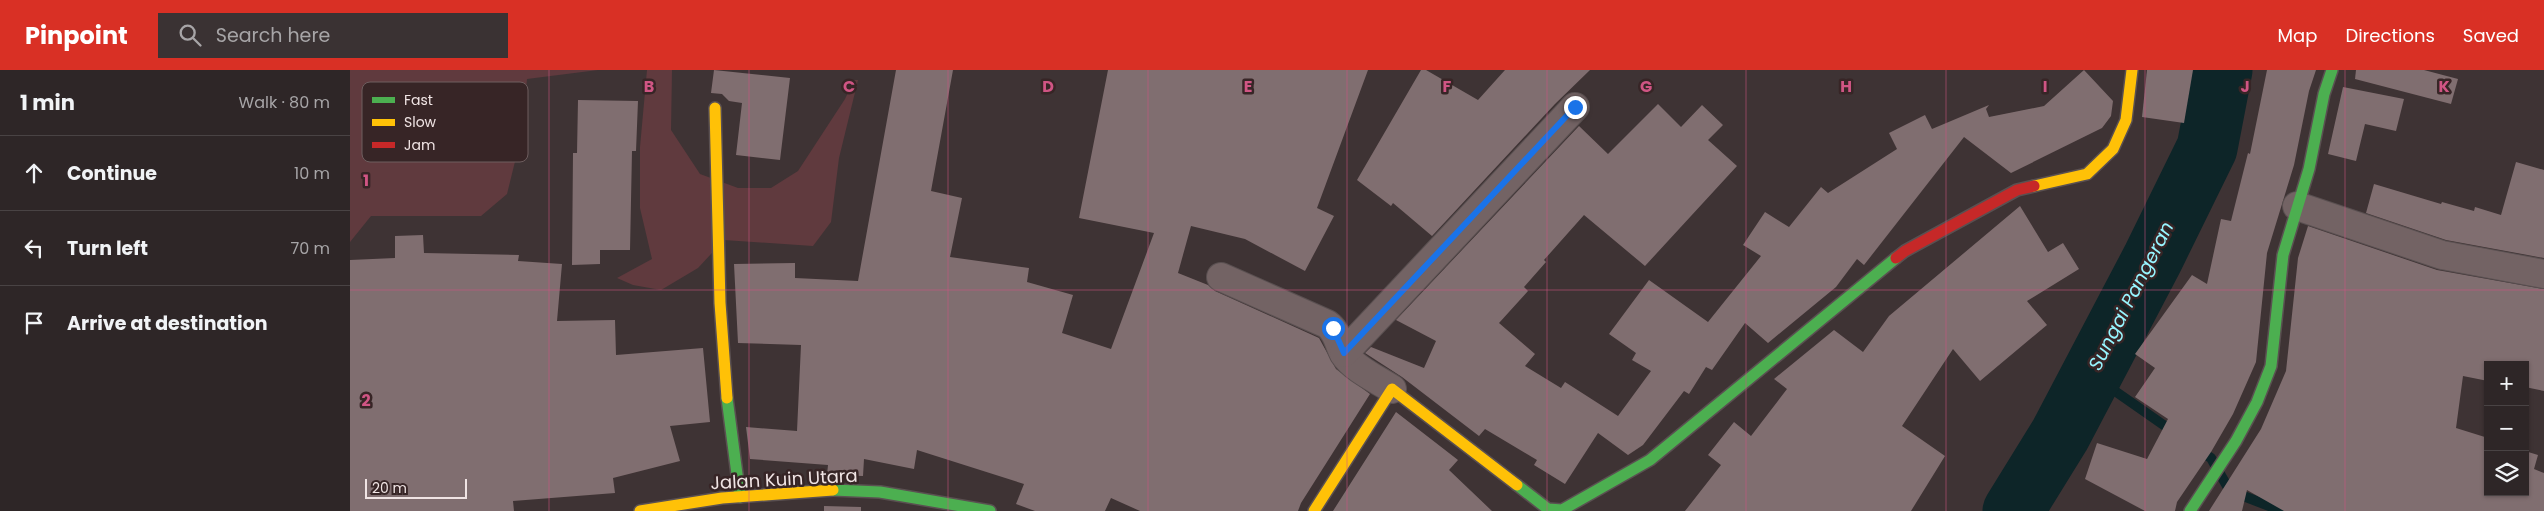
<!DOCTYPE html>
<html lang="en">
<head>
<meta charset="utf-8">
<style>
	body { margin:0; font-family:Poppins,sans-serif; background:#3a3233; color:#f1f3f6 }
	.controls { position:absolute; right:15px; bottom:15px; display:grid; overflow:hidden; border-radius:0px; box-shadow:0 1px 4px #0004 }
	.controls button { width:45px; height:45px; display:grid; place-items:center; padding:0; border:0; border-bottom:1px solid #494344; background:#2e2627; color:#f1f3f6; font:25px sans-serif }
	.scale { position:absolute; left:15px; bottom:12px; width:102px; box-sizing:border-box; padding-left:5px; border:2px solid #f0e4e4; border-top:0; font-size:14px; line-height:18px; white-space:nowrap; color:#f0e4e4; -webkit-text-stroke:4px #372526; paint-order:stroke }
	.stop { position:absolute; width:15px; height:15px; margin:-11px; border:4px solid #1a73e8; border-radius:50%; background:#fff }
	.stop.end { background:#1a73e8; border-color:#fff; box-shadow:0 1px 5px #0008 }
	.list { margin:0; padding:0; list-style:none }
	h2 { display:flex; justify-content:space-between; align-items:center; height:65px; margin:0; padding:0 20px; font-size:21px }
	h2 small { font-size:16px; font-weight:400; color:#a7a5a7 }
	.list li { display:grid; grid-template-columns:32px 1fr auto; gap:15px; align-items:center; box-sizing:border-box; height:75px; padding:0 20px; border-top:1px solid #494344 }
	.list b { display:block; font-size:19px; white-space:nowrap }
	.list em { font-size:16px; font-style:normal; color:#a7a5a7 }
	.icon { flex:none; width:28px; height:28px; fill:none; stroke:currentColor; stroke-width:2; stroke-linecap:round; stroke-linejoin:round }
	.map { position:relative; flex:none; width:2194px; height:441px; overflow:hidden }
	header { display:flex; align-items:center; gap:30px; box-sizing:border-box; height:70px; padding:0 25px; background:#d93025; color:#fff }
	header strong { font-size:24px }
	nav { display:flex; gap:28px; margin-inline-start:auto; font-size:18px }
	.search { width:350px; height:45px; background:#3a3233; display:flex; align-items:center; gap:12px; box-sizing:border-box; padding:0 18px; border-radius:0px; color:#a7a5a7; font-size:19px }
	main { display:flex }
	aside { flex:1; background:#2e2627 }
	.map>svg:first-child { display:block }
	.green { fill:#603a3e }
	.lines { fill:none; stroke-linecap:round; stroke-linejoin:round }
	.stream { stroke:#0d2528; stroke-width:10 }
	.river { stroke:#0d2528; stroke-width:61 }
	.building { fill:#806e70 }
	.street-casing { stroke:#5a5051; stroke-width:30 }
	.fast-casing { stroke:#5a5051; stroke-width:14 }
	.slow-casing { stroke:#5a5051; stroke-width:14 }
	.jam-casing { stroke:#5a5051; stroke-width:14 }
	.street { stroke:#736364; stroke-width:28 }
	.fast { stroke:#4caf50; stroke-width:11 }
	.slow { stroke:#ffc107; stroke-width:11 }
	.jam { stroke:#c62828; stroke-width:11 }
	.route { stroke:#1a73e8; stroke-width:6 }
	.grid { fill:none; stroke:#d05584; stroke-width:1; stroke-opacity:0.55 }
	.labels { text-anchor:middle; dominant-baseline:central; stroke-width:5; stroke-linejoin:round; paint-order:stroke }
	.street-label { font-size:18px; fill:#f0e4e4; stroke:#372526 }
	.water-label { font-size:19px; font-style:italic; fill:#97f5ff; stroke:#372526 }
	.key { fill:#372526; stroke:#6e5e5f; stroke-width:1 }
	.key-label { font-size:14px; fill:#f0e4e4 }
	.grid-label { font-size:16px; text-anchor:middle; font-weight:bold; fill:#d05584; stroke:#372526; stroke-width:5; stroke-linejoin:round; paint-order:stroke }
</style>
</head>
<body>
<header>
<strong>Pinpoint</strong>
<div class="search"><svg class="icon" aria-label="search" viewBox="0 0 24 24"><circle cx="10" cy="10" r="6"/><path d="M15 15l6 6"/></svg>Search here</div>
<nav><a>Map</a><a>Directions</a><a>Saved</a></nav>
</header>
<main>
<aside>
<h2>1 min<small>Walk · 80 m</small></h2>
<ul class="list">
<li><svg class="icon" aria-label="ahead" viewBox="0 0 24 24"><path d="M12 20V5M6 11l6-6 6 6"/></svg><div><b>Continue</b></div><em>10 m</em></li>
<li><svg class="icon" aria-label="left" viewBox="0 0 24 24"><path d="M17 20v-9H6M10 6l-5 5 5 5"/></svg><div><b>Turn left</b></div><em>70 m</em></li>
<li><svg class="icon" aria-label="arrive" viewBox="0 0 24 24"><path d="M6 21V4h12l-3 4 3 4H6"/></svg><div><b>Arrive at destination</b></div></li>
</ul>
</aside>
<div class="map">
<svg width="2194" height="441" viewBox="0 0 2194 441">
	<rect width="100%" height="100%" fill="#3e3334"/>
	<g class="green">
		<polygon points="0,0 248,0 177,9 171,67 157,124 131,146 21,146 0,172"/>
		<polygon points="297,0 322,0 321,60 350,104 388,118 421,118 448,101 495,29 504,10 508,10 489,88 481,152 463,176 374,170 348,198 311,220 283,215 267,208 302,189 290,138 290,77"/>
	</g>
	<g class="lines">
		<g class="stream">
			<polyline points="1742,305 1825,363"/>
			<polyline points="1847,379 1861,388 1877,416 1883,422 1932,441"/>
		</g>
		<polyline class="river" points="1663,441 1710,365 1803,188 1857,78 1872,0"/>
	</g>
	<g class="building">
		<polygon points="364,0 440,8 430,90 386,85 392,33 379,31 372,24 361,23"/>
		<polygon points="546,0 603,0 581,121 612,128 600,187 679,198 677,212 723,225 712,263 761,279 804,163 729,148 758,0 1018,0 967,138 984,146 955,201 895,169 841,156 828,203 858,215 865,221 969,268 986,299 1020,324 951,433 948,441 790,441 761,428 755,441 685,441 666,434 674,414 567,380 564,399 514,389 513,406 477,405 478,395 400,389 396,357 447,361 451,275 388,273 384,194 445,193 445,208 508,211"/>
		<polygon points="1071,0 1076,0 1128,30 1155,0 1240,0 1205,34 1082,166 1043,133 1041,136 1007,110"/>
		<polygon points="1734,0 1763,31 1761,46 1752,58 1661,103 1614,67 1514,195 1507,189 1486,217 1418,273 1395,253 1362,300 1356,297 1339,324 1334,321 1293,375 1278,385 1248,363 1215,414 1184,395 1187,390 1135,359 1129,366 1052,307 1015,283 1021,277 1074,298 1086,271 1046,250 1229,56 1258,84 1308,34 1331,57 1352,35 1373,55 1358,70 1387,96 1295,196 1234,145 1194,190 1196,192 1174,217 1178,221 1149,253 1185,284 1175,296 1211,318 1215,312 1268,346 1301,301 1282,290 1286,283 1259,264 1299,210 1358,252 1411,186 1393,175 1415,142 1439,157 1471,117 1478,123 1547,79 1539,63 1575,45 1582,59 1639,35 1636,39 1639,47 1694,36"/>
		<polygon points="1797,0 1843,0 1834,53 1792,47"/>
		<polygon points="1917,0 1966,0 1959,21 1944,95 1917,183 1906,292 1883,344 1861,382 1827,432 1825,441 1795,441 1735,409 1747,373 1797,389 1818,349 1785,327 1805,298 1785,284 1842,205 1857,214 1871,149 1881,151 1898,83 1900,84"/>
		<polygon points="2006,0 2074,0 2108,9 2101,34 2005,9"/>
		<polygon points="1993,17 2054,29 2046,61 2015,54 2006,91 1978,84"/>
		<polygon points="228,30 288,31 286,81 282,81 280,180 250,180 250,194 222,195 223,83 227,83"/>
		<polygon points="2166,92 2194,100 2194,188 2096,170 2016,143 2024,114 2091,134 2092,132 2124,141 2125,137 2151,145"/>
		<polygon points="1670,136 1698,182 1713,173 1729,199 1677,231 1697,255 1630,311 1603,279 1552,356 1595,386 1561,441 1335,441 1371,395 1358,385 1384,352 1401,366 1437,319 1424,309 1484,260 1513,282 1539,246"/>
		<polygon points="1958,156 2087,200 2194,219 2194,321 2175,317 2175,295 2138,295 2138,311 2113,306 2106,358 2138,368 2138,422 2175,422 2175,381 2188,385 2184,399 2194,403 2194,441 1934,441 1897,420 1892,441 1859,441 1911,359 1936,301 1948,188"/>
		<polygon points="73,165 74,183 169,185 168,191 212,194 207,251 265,250 266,285 353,278 360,352 320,356 330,391 263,408 265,423 163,431 164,441 0,441 0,190 45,188 45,166"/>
		<polygon points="1046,342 1108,390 1099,400 1142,441 983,441"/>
		<polygon points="474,436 511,437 511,441 474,441"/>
	</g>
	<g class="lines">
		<g class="street-casing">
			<g id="street">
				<polyline points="1947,136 2092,185 2194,204"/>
				<path d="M871 207 977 254C988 262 988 273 994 284 1004 299 1027 309 1042 319"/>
				<polyline points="994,283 1225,37"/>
			</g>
		</g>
		<g class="fast-casing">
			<g id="fast">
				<polyline points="377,328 390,427"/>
				<polyline points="1167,415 1198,439 1212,440 1300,390 1546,188"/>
				<polyline points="483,420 530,422 640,441"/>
				<polyline points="1840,441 1886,371 1907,332 1921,296 1933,185 1959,99 1974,24 1982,0"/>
			</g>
		</g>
		<g class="slow-casing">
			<g id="slow">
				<polyline points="365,38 370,233 377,328"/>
				<polyline points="1684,116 1737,104 1763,79 1776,50 1782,0"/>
				<polyline points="290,441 372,428 483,420"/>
				<polyline points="964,441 1042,319 1167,415"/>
			</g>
		</g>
		<g class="jam-casing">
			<polyline id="jam" points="1546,188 1555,181 1667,120 1684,116"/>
		</g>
		<use href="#street" class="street"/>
		<use href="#fast" class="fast"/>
		<use href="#slow" class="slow"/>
		<use href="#jam" class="jam"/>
	</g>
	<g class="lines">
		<polyline class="route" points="983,258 994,283 1225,37"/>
	</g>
	<path class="grid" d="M199 0V441M399 0V441M598 0V441M798 0V441M997 0V441M1197 0V441M1396 0V441M1596 0V441M1795 0V441M1995 0V441M0 220H2194"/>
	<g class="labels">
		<g class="street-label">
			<text transform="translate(434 409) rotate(-3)">Jalan Kuin Utara</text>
		</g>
		<g class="water-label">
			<text transform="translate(1781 226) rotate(-63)">Sungai Pangeran</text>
		</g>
	</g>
	<rect x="12" y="12" width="166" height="80" rx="8" class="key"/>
	<rect x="22" y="27" width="23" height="6" fill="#4caf50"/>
	<rect x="22" y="49" width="23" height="7" fill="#ffc107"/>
	<rect x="22" y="72" width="23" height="6" fill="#c62828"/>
	<g class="key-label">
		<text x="54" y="35">Fast</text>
		<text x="54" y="57">Slow</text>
		<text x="54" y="80">Jam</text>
	</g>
	<g class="grid-label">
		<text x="299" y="22">B</text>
		<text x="499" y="22">C</text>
		<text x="698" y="22">D</text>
		<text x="898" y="22">E</text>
		<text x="1097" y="22">F</text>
		<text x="1296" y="22">G</text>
		<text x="1496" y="22">H</text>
		<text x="1695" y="22">I</text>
		<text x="1895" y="22">J</text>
		<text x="2094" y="22">K</text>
		<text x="16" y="116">1</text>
		<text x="16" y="336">2</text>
	</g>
</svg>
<div class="controls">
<button>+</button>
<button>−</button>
<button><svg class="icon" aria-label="layers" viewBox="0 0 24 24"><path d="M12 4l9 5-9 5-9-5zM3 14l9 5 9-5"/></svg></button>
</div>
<div class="scale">20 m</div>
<div class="stop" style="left:983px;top:258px"></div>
<div class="stop end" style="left:1225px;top:37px"></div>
</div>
</main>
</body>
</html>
